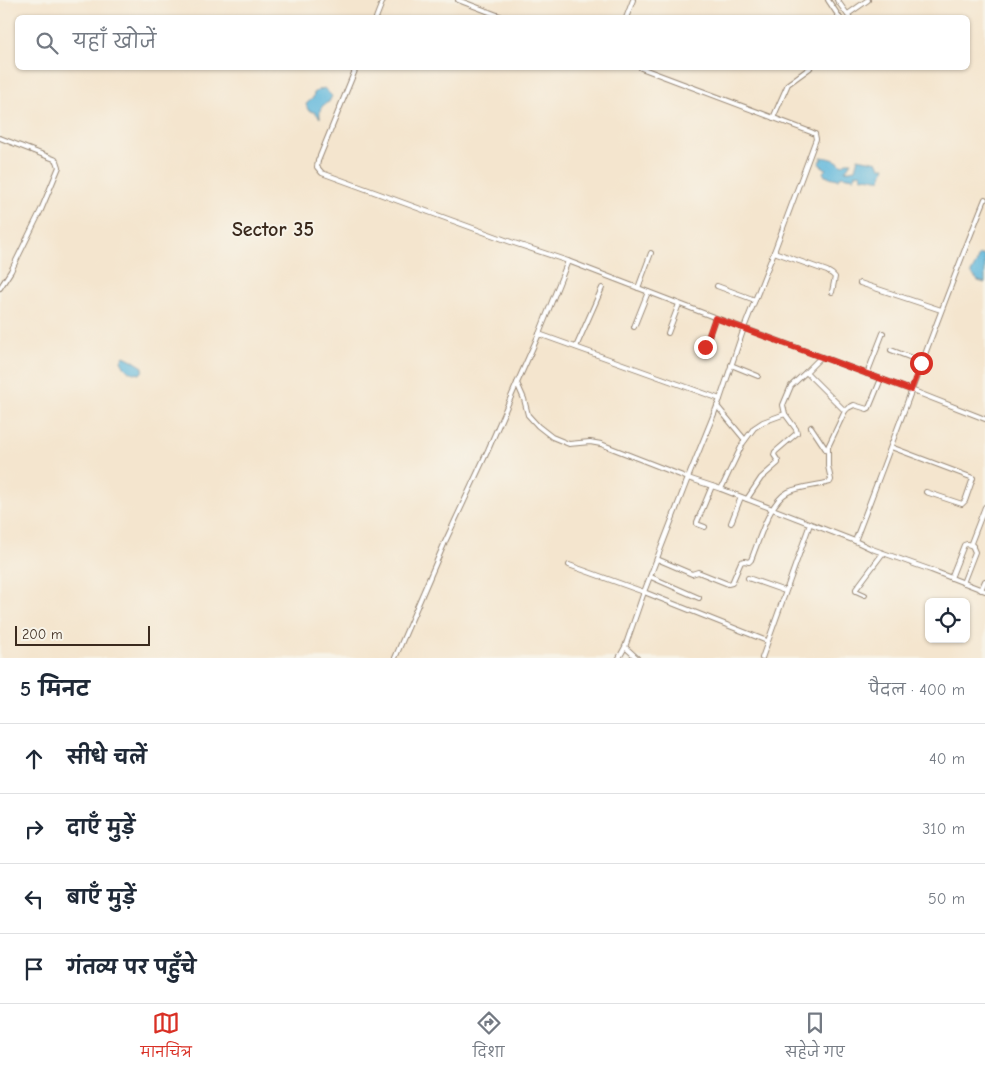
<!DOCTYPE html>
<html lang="hi">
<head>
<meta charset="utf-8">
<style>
	body { margin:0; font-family:"Comic Neue","Playpen Sans Deva",sans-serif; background:#f2f2f3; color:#1f2937 }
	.controls { position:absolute; right:15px; bottom:15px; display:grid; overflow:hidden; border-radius:8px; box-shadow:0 1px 4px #0004 }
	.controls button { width:45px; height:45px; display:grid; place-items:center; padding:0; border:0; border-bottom:1px solid #e0e1e3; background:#fff; color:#1f2937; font:25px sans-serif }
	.scale { position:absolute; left:15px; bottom:12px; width:135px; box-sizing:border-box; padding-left:5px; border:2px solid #3b2a1e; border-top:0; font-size:14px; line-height:18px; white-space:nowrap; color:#3b2a1e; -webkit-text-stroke:4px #f7f3e8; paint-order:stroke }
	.stop { position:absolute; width:15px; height:15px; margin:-11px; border:4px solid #d93025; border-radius:50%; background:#fff }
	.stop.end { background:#d93025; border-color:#fff; box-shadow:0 1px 5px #0008 }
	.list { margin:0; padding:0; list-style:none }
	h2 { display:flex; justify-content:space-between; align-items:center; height:65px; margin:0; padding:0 20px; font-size:21px }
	h2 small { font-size:16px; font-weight:400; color:#747a83 }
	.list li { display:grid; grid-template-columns:32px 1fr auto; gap:15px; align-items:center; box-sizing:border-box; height:70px; padding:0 20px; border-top:1px solid #e0e1e3 }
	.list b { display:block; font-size:19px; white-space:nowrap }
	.list em { font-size:16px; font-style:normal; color:#747a83 }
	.icon { flex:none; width:28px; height:28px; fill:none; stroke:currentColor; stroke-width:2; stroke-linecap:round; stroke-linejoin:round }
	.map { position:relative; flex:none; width:985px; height:658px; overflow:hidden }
	.search { position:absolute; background:#fff; box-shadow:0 1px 4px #0004; left:15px; right:15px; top:15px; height:55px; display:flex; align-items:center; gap:12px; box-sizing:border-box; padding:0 18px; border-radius:8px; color:#747a83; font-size:19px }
	.sheet { height:345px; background:#fff }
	nav { display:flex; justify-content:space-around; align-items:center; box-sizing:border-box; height:70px; border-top:1px solid #e0e1e3; background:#fff; font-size:14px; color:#747a83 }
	nav a { display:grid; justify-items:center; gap:2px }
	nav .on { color:#d93025 }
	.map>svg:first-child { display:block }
	.water { fill:#5fb7dc; stroke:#4d707d }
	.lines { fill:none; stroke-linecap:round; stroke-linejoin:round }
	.minor-casing { stroke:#988876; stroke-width:6 }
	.minor { stroke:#fff; stroke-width:4 }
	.route { stroke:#d93025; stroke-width:6 }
	.labels { text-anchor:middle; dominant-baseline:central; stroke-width:4; stroke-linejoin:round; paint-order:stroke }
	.district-label { font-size:20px; font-weight:bold; fill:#3b2a1e; stroke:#f7f3e8 }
</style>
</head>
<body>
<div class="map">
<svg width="985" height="658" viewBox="0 0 985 658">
	<rect width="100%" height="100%" fill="#f7f3e8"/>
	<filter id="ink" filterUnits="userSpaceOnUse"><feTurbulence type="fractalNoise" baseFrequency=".02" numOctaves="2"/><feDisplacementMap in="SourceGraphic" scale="10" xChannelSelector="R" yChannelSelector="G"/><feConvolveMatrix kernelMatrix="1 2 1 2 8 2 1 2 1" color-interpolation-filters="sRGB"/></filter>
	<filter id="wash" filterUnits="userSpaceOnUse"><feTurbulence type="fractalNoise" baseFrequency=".0096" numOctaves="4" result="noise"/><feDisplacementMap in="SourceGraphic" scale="20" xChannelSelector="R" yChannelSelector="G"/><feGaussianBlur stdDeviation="1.12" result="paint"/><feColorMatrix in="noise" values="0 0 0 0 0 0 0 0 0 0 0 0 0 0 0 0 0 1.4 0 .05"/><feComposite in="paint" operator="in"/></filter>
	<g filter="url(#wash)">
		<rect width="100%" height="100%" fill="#f4e5ce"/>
		<g class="water">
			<path d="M324 88 332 96 329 102C321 105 319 110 320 118L316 113 308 110 306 104 313 98 314 93 319 90Z"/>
			<path d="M821 157C829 158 836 159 842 165L846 162H851L845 171 855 169 858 158 878 162 880 167H885L881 179C875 180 870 176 862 178L860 173 856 174 854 178 842 176 838 179 825 176 823 172 826 169 819 164 821 160H823Z"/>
			<polygon points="981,255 985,256 985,283 978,281 971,273 977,262 978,256"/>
			<path d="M124 356 132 360 143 367V370L140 374C129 372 126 372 121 361Z"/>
		</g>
	</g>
	<g filter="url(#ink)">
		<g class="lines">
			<g class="minor-casing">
				<g id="minor">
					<polyline points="458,0 505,18"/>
					<polyline points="828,0 840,18"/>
					<polyline points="837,0 850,18"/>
					<polyline points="848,14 868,0"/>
					<polyline points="376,18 383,0"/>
					<polyline points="626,18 633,0"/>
					<polyline points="356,68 318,161 317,167 322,173 511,242 568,261 711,316 911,390 985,419"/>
					<polyline points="773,118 788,84 810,68"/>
					<polyline points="0,138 54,159 57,161 59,167 41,210 11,271 0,288"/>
					<polyline points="774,252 827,271 832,274 835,277 832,292"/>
					<polyline points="860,283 941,310"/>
					<polyline points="717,286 755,300"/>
					<polyline points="638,288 651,253"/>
					<polyline points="634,327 648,292"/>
					<polyline points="668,333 679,304"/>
					<polyline points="539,334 720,399"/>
					<polyline points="576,347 602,288"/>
					<polyline points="705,347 715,318"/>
					<polyline points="891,350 922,362"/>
					<polyline points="731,365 758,376"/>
					<polyline points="806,372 845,411"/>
					<polyline points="867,374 883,333"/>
					<polyline points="517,383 524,399 528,415 538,426 552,437 569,444 590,442 601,444 688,478 721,489 855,541 872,549 931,570 985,591"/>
					<polyline points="717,406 745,440"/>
					<polyline points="811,427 827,451"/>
					<polyline points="891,447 973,478 965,501 962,504 926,492"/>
					<polyline points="721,489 743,443 754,428 763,422 785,414 783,405 791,386 806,372 821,357"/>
					<polyline points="747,499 761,478 778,463 778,461 774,455 775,452 797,433 796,429 785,414"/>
					<polyline points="731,523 741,497"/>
					<polyline points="705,527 697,524 697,522 712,486"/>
					<path d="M855 541C899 427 939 312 985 199"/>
					<path d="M657 559 692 574 698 572 728 584 732 583 741 562 744 561 749 562 751 560C759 541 769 502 788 492 801 486 816 486 830 482L831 480 828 466V447L845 411 848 408 854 405 867 409 869 408 881 379"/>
					<polyline points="569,565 644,592 767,641"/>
					<polyline points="651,577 699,598"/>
					<polyline points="748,578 785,591"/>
					<polyline points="951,578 964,545 967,544 973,546"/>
					<polyline points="963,583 975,552 971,543 985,507"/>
					<polyline points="981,590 985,581"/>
					<polyline points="865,595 856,591 856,589 883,553"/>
					<polyline points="625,647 637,658"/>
					<polyline points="395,658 445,542 488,450 517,383 539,334 568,261"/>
					<polyline points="619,658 625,647 644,592 688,478 720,399 744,328 774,252 816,139 815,134 811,132 641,68"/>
					<polyline points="762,658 810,524"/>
				</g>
			</g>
			<use href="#minor" class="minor"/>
		</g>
	</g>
	<g class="lines" filter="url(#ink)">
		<polyline class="route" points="705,347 715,318 911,390 921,363"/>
	</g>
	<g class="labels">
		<g class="district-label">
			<text x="273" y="229">Sector 35</text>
		</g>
	</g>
</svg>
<div class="controls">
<button><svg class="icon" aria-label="locate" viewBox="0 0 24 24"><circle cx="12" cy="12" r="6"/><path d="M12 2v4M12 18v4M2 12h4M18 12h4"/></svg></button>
</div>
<div class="scale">200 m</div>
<div class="stop" style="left:921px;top:363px"></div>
<div class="stop end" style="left:705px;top:347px"></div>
<div class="search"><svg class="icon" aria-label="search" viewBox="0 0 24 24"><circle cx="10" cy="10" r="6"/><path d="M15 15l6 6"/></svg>यहाँ खोजें</div>
</div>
<section class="sheet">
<h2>5 मिनट<small>पैदल · 400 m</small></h2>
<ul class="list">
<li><svg class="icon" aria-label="ahead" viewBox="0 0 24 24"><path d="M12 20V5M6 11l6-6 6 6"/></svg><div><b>सीधे चलें</b></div><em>40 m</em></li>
<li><svg class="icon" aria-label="right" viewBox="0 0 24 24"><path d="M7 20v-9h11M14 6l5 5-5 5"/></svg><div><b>दाएँ मुड़ें</b></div><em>310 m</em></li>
<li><svg class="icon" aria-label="left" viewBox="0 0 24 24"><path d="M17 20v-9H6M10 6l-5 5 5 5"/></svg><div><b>बाएँ मुड़ें</b></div><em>50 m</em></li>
<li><svg class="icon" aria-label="arrive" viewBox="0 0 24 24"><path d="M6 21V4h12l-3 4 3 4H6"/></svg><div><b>गंतव्य पर पहुँचे</b></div></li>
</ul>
</section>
<nav>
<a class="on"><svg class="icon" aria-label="map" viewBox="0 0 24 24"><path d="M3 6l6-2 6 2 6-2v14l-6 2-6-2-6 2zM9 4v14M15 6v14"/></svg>मानचित्र</a>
<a><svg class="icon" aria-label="directions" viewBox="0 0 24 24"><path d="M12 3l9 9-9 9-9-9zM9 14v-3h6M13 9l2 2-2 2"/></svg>दिशा</a>
<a><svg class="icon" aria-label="saved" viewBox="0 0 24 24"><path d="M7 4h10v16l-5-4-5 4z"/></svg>सहेजे गए</a>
</nav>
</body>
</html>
